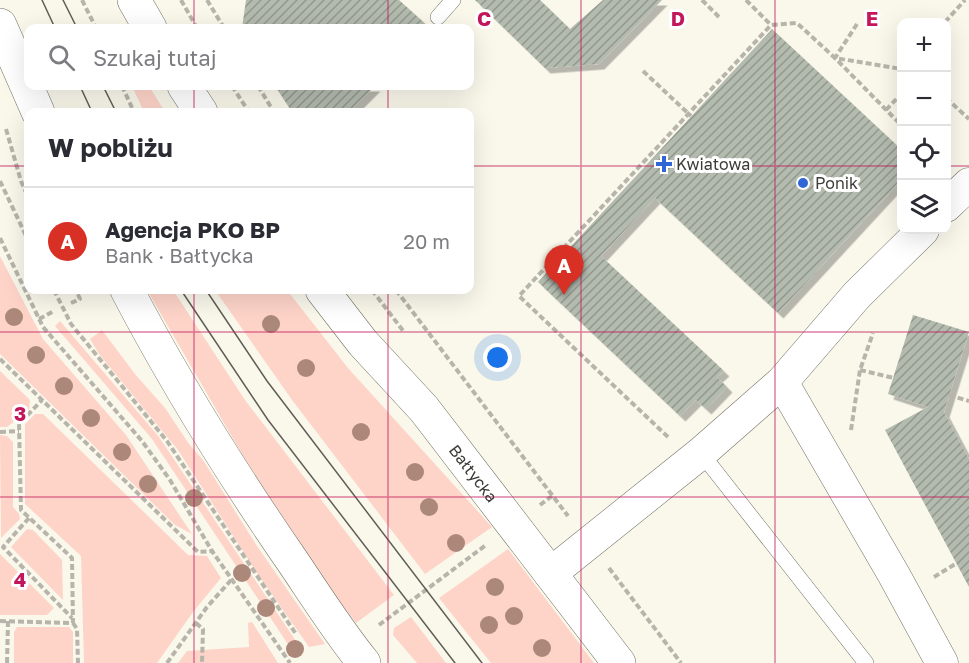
<!DOCTYPE html>
<html lang="pl">
<head>
<meta charset="utf-8">
<style>
	body { margin:0; font-family:"Golos Text",sans-serif; background:#f2f2f3; color:#2b2b33 }
	.controls { position:absolute; right:18px; top:18px; display:grid; overflow:hidden; border-radius:12px; box-shadow:0 6px 24px #0002 }
	.controls button { width:54px; height:54px; display:grid; place-items:center; padding:0; border:0; border-bottom:2px solid #e1e1e2; background:#fff; color:#2b2b33; font:30px sans-serif }
	.you { position:absolute; left:498px; top:358px; width:21px; height:21px; margin:-15px; border:4px solid #fff; border-radius:50%; background:#1a73e8; box-shadow:0 0 0 9px #1a73e833 }
	.badge { display:grid; place-items:center; width:39px; height:39px; border-radius:50%; background:#d93025; color:#fff; font-size:20px; font-weight:700 }
	.pin { position:absolute; translate:-50% -50px; filter:drop-shadow(0 2px 3px #0008) }
	.pin::after { content:''; position:absolute; top:32px; width:21px; height:18px; background:inherit; clip-path:polygon(0 0,100% 0,50% 100%) }
	.list { margin:0; padding:0; list-style:none }
	h2 { display:flex; justify-content:space-between; align-items:center; height:78px; margin:0; padding:0 24px; font-size:26px }
	h2 small { font-size:20px; font-weight:400; color:#7c7c81 }
	.list li { display:grid; grid-template-columns:39px 1fr auto; gap:18px; align-items:center; box-sizing:border-box; height:108px; padding:0 24px; border-top:2px solid #e1e1e2 }
	.list b { display:block; font-size:22px; white-space:nowrap }
	.list p { margin:0; font-size:20px; white-space:nowrap; color:#7c7c81 }
	.list em { font-size:20px; font-style:normal; color:#7c7c81 }
	.icon { flex:none; width:33px; height:33px; fill:none; stroke:currentColor; stroke-width:2; stroke-linecap:round; stroke-linejoin:round }
	.map { position:relative; flex:none; width:969px; height:663px; overflow:hidden }
	.search { position:absolute; background:#fff; box-shadow:0 6px 24px #0002; left:24px; top:24px; width:450px; height:66px; display:flex; align-items:center; gap:15px; box-sizing:border-box; padding:0 21px; border-radius:12px; color:#7c7c81; font-size:22px }
	.panel { position:absolute; background:#fff; box-shadow:0 6px 24px #0002; left:24px; top:108px; width:450px; height:186px; border-radius:12px }
	.map>svg:first-child { display:block }
	.green { fill:#fed4c9 }
	.building { fill:url(#building-hatch); filter:url(#shadow) }
	.lines { fill:none; stroke-linecap:round; stroke-linejoin:round }
	.service-casing { stroke:#727165; stroke-width:16 }
	.minor-casing { stroke:#727165; stroke-width:33 }
	.secondary-casing { stroke:#727165; stroke-width:34 }
	.path { stroke:#b7b5ab; stroke-width:4; stroke-dasharray:6 3; stroke-linecap:butt }
	.service { stroke:#fff; stroke-width:15 }
	.minor { stroke:#fff; stroke-width:32 }
	.secondary { stroke:#fff; stroke-width:33 }
	.tram { stroke:#5f5e57; stroke-width:1.5 }
	.tree { fill:#ab887a }
	.grid { fill:none; stroke:#c2185b; stroke-width:1.5; stroke-opacity:0.55 }
	.poi-dot { fill:#2f65d4; stroke:#fff; stroke-width:2 }
	.labels { text-anchor:middle; dominant-baseline:central; stroke-width:6; stroke-linejoin:round; paint-order:stroke }
	.poi-label { font-size:16px; fill:#3c3b36; stroke:#fff; text-anchor:start }
	.street-label { font-size:16px; fill:#3c3b36; stroke:#fff }
	.grid-label { font-size:20px; text-anchor:middle; font-weight:bold; fill:#c2185b; stroke:#fff; stroke-width:6; stroke-linejoin:round; paint-order:stroke }
</style>
</head>
<body>
<div class="map">
<svg width="969" height="663" viewBox="0 0 969 663">
	<defs>
		<pattern id="building-hatch" width="6" height="6" patternUnits="userSpaceOnUse" patternTransform="scale(1.5)"><rect width="6" height="6" fill="#b3baae"/><path d="M-1 1l2-2M0 6l6-6M5 7l2-2" fill="none" stroke="#93988e"/></pattern>
		<filter id="shadow"><feDropShadow dx="5.5" dy="5.5" stdDeviation="0" flood-color="#0004"/></filter>
	</defs>
	<rect width="100%" height="100%" fill="#faf8eb"/>
	<g class="green">
		<polygon points="132,86 149,86 165,112 144,112"/>
		<polygon points="0,256 43,339 126,435 192,534 175,525 0,354"/>
		<polygon points="147,290 173,290 245,400 394,595 356,623 322,578 243,456"/>
		<polygon points="215,290 287,290 348,368 492,527 425,574 292,400"/>
		<polygon points="60,321 159,437 300,647 298,652 293,652 152,439 55,326"/>
		<polygon points="102,330 135,374 165,408 189,444 203,460 257,546 325,644 309,647 257,573 178,450 99,354 90,339"/>
		<polygon points="0,371 30,400 29,410 7,427 0,427"/>
		<polygon points="35,414 43,414 188,555 207,556 221,578 193,612 157,663 84,663 81,556 25,504 25,424"/>
		<polygon points="0,435 7,436 13,442 13,507 19,514 20,519 1,538"/>
		<polygon points="27,529 33,530 62,560 63,600 11,547"/>
		<polygon points="508,549 594,663 491,663 439,598"/>
		<polygon points="0,554 54,608 47,615 0,615"/>
		<polygon points="411,617 446,663 417,663 393,635 394,628"/>
		<polygon points="252,622 278,663 178,663 187,651 249,647 248,623"/>
		<polygon points="17,627 69,627 73,632 73,663 14,663 14,632"/>
	</g>
	<g class="building">
		<polygon points="246,0 399,0 430,28 242,28"/>
		<polygon points="475,0 540,0 570,29 603,0 662,0 599,64 545,68"/>
		<polygon points="772,29 902,150 902,179 778,313 655,198 601,256 724,371 717,377 727,387 706,409 696,400 680,416 538,282"/>
		<polygon points="275,86 375,86 349,112 292,112"/>
		<polygon points="913,315 969,332 944,412 969,459 969,587 885,430 928,407 888,394"/>
	</g>
	<g class="lines">
		<g class="service-casing">
			<g id="service">
				<polyline points="438,17 453,0"/>
				<polyline points="701,453 866,663"/>
			</g>
		</g>
		<g class="minor-casing">
			<g id="minor">
				<polyline points="946,206 969,184"/>
				<polyline points="782,382 894,575 942,663"/>
				<polyline points="550,574 701,453 782,382 857,295 923,230"/>
			</g>
		</g>
		<g class="secondary-casing">
			<g id="secondary">
				<polyline points="134,0 150,28"/>
				<polyline points="0,25 38,112"/>
				<polyline points="184,86 201,112"/>
				<path d="M127 290C176 384 233 475 293 562 316 596 338 631 364 663"/>
				<path id="s1" d="M322 290 363 343 424 409 619 663"/>
			</g>
		</g>
		<g class="path">
			<polyline points="82,0 96,28"/>
			<polyline points="181,0 197,28"/>
			<polyline points="207,0 224,28"/>
			<polyline points="702,0 721,19"/>
			<polyline points="746,0 771,25"/>
			<polyline points="945,22 965,0"/>
			<polyline points="857,24 835,58 902,126"/>
			<polyline points="643,71 691,116"/>
			<polyline points="122,86 134,112"/>
			<polyline points="232,86 249,112"/>
			<polyline points="258,86 274,112"/>
			<polyline points="946,98 969,119"/>
			<polyline points="886,110 902,93"/>
			<polyline points="6,129 21,181 28,197"/>
			<polyline points="0,181 28,240"/>
			<polyline points="0,238 43,327 142,441 170,480 212,551 290,663"/>
			<polyline points="54,290 71,324 167,441 296,634"/>
			<polyline points="372,290 404,332"/>
			<polyline points="396,290 568,516"/>
			<polyline points="71,303 80,299 76,290"/>
			<polyline points="39,319 54,311"/>
			<polyline points="0,359 198,552 212,551"/>
			<polyline points="860,370 894,378"/>
			<polyline points="949,395 969,401"/>
			<polyline points="851,430 860,370 873,333"/>
			<polyline points="0,432 19,431"/>
			<polyline points="668,437 519,296 771,25 797,23 835,58 902,69"/>
			<polyline points="540,505 552,496"/>
			<polyline points="29,518 3,547 72,618"/>
			<polyline points="609,568 681,663"/>
			<polyline points="934,577 957,563"/>
			<polyline points="0,621 73,623 72,558 21,510 19,424 42,400"/>
			<polyline points="73,623 77,629 78,663"/>
			<polyline points="196,623 203,629 202,663"/>
			<polyline points="379,625 486,545"/>
			<polyline points="7,663 8,621"/>
			<polyline points="167,663 207,607 232,579"/>
		</g>
		<use href="#service" class="service"/>
		<use href="#minor" class="minor"/>
		<use href="#secondary" class="secondary"/>
		<g class="tram">
			<polyline points="42,0 55,28"/>
			<polyline points="63,0 77,28"/>
			<polyline points="80,86 92,112"/>
			<polyline points="103,86 116,112"/>
			<polyline points="181,290 268,420 455,663"/>
			<polyline points="206,290 267,381 482,663"/>
		</g>
	</g>
	<g class="tree">
		<circle cx="14" cy="317" r="9"/>
		<circle cx="271" cy="324" r="9"/>
		<circle cx="36" cy="355" r="9"/>
		<circle cx="306" cy="368" r="9"/>
		<circle cx="64" cy="386" r="9"/>
		<circle cx="91" cy="418" r="9"/>
		<circle cx="361" cy="432" r="9"/>
		<circle cx="122" cy="452" r="9"/>
		<circle cx="415" cy="472" r="9"/>
		<circle cx="148" cy="484" r="9"/>
		<circle cx="194" cy="498" r="9"/>
		<circle cx="429" cy="507" r="9"/>
		<circle cx="456" cy="543" r="9"/>
		<circle cx="242" cy="573" r="9"/>
		<circle cx="495" cy="587" r="9"/>
		<circle cx="266" cy="608" r="9"/>
		<circle cx="514" cy="616" r="9"/>
		<circle cx="489" cy="625" r="9"/>
		<circle cx="542" cy="648" r="9"/>
		<circle cx="295" cy="649" r="9"/>
	</g>
	<path class="grid" d="M194 0V28M388 0V28M581 0V663M775 0V663M194 86V112M388 86V112M0 166H28M470 166H902M946 166H969M194 290V663M388 290V663M0 332H969M0 497H969"/>
	<g class="poi-dot">
		<path d="M661 155h6v6h6v6h-6v6h-6v-6h-6v-6h6z"/>
		<circle cx="803" cy="183" r="6"/>
	</g>
	<g class="labels">
		<g class="poi-label">
			<text x="676" y="164">Kwiatowa</text>
			<text x="815" y="183">Ponik</text>
		</g>
		<g class="street-label">
			<text stroke="none"><textPath href="#s1" startOffset="238">Bałtycka</textPath></text>
		</g>
	</g>
	<g class="grid-label">
		<text x="484" y="26">C</text>
		<text x="678" y="26">D</text>
		<text x="872" y="26">E</text>
		<text x="20" y="421">3</text>
		<text x="20" y="587">4</text>
	</g>
</svg>
<div class="controls">
<button>+</button>
<button>−</button>
<button><svg class="icon" aria-label="locate" viewBox="0 0 24 24"><circle cx="12" cy="12" r="6"/><path d="M12 2v4M12 18v4M2 12h4M18 12h4"/></svg></button>
<button><svg class="icon" aria-label="layers" viewBox="0 0 24 24"><path d="M12 4l9 5-9 5-9-5zM3 14l9 5 9-5"/></svg></button>
</div>
<div class="you"></div>
<div class="pin badge" style="left:564px;top:295px">A</div>
<div class="search"><svg class="icon" aria-label="search" viewBox="0 0 24 24"><circle cx="10" cy="10" r="6"/><path d="M15 15l6 6"/></svg>Szukaj tutaj</div>
<section class="panel">
<h2>W pobliżu<small></small></h2>
<ul class="list">
<li><span class="badge">A</span><div><b>Agencja PKO BP</b><p>Bank · Bałtycka</p></div><em>20 m</em></li>
</ul>
</section>
</div>
</body>
</html>
